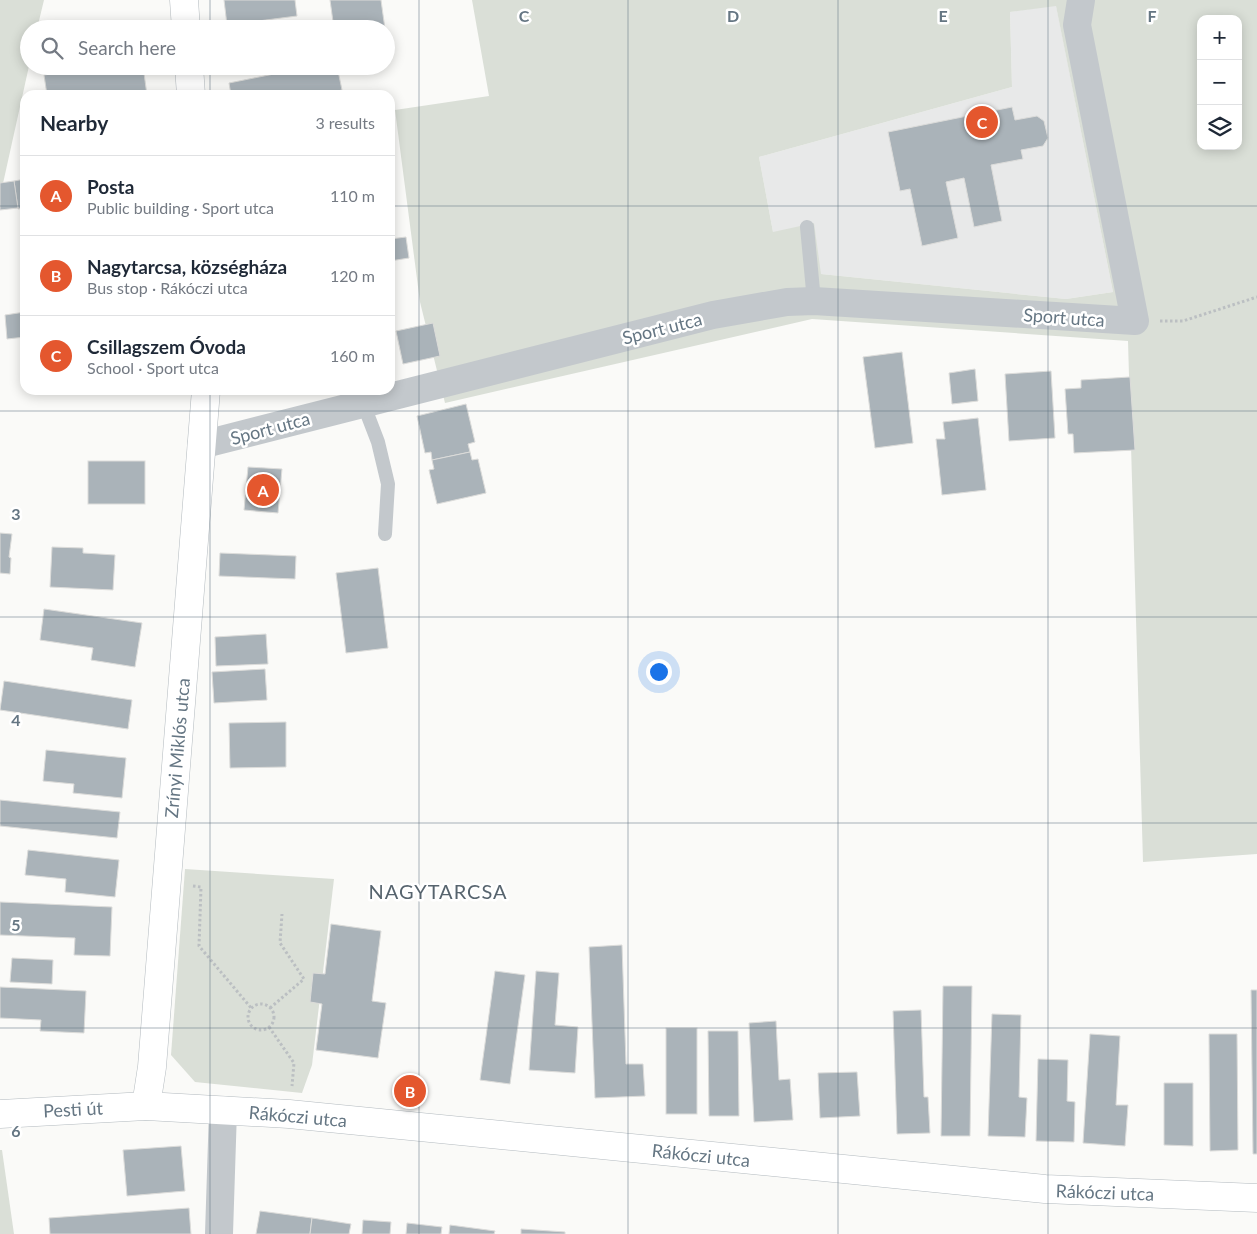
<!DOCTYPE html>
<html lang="en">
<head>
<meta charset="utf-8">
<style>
	body { margin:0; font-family:Lato,sans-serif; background:#f6f6f7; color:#1f2937 }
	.controls { position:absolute; right:15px; top:15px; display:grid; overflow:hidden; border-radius:10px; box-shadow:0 2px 12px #0003 }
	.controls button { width:45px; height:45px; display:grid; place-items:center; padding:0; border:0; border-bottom:1px solid #e0e1e3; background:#fff; color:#1f2937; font:25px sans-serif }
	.you { position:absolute; left:658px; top:671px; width:18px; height:18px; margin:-12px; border:4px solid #fff; border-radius:50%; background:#1a73e8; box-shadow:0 0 0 8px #1a73e833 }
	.badge { display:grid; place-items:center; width:32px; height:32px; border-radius:50%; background:#e4572e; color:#fff; font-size:16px; font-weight:700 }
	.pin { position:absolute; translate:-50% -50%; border:2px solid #fff; box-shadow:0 1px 5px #0006 }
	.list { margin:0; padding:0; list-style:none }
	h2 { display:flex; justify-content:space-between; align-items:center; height:65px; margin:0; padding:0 20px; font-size:21px }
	h2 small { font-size:16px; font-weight:400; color:#747a83 }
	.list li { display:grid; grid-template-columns:32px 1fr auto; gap:15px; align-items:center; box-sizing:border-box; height:80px; padding:0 20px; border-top:1px solid #e0e1e3 }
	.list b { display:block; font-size:19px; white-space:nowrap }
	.list p { margin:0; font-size:16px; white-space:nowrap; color:#747a83 }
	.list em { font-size:16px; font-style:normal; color:#747a83 }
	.icon { flex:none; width:28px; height:28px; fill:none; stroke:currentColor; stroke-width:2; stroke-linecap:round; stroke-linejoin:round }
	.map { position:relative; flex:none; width:1257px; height:1234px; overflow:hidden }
	.search { position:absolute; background:#fff; box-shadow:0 2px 12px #0003; left:20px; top:20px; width:375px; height:55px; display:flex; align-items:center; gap:12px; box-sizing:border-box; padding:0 18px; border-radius:28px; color:#747a83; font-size:19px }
	.panel { position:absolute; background:#fff; box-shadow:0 2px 12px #0003; left:20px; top:90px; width:375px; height:305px; border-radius:15px }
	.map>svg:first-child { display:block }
	.built { fill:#e8e9e9 }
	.green { fill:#dadfd7; fill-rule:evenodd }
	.building { fill:#aab3b9; stroke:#dcdcda }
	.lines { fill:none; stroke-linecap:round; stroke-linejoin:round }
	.secondary-casing { stroke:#b3babf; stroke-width:29 }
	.path { stroke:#bbbfc2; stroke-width:3; stroke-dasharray:2.5 2.5; stroke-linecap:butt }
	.service { stroke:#c3c8cc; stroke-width:14 }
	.minor { stroke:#c3c8cc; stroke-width:28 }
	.secondary { stroke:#fff; stroke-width:28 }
	.grid { fill:none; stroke:#657683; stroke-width:1; stroke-opacity:0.55 }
	.labels { text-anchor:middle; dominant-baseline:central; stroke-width:5; stroke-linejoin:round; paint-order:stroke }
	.street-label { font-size:18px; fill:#657683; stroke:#fff }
	.quarter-label { font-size:20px; letter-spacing:1px; fill:#57646e; stroke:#fff }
	.grid-label { font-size:16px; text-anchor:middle; font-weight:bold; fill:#657683; stroke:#fff; stroke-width:5; stroke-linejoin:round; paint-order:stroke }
</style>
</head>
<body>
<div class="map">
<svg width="1257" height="1234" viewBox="0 0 1257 1234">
	<rect width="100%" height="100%" fill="#fafaf8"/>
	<polygon class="built" points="1056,5 1113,292 1066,299 821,274 773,232 759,157 1012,87 1010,12"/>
	<g class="green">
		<polygon points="0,0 44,0 37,29 29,29 29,66 0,197"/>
		<path d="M472 0H1257V854L1143 862 1128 341 812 319 445 403 420 302 395 110 489 96ZM1056 6 1113 292 1066 299 821 274 814 223 773 232 759 157 1012 87 1010 12ZM1201 19H1238V146H1201Z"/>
		<polygon points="185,869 334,879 312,1065 302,1093 195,1082 171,1055"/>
		<polygon points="0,1150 2,1150 14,1234 0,1234"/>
	</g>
	<g class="building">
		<polygon points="224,0 295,0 297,16 227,25"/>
		<polygon points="330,0 381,0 385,29 334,29"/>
		<polygon points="106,66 143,66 147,95 47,95 44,75"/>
		<polygon points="314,66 337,66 342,90 319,95 231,95 229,83"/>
		<polygon points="1012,107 1015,120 1037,116 1044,121 1048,138 1043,146 1021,150 1023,159 991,165 1002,221 974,227 964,178 946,182 958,238 922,246 910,189 900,191 888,132"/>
		<polygon points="25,179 25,208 18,209 14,181"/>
		<polygon points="14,181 18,208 0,210 0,183"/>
		<polygon points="406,237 409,258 390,261 390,239"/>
		<polygon points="25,312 25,337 7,339 5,315"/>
		<polygon points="433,323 440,356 403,364 396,331"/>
		<polygon points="902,352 913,443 875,448 863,357"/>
		<polygon points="975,369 978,401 952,404 949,373"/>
		<polygon points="1051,371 1055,438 1009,441 1005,374"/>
		<polygon points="1130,377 1135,450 1074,453 1073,434 1068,434 1065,389 1081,388 1081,380"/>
		<polygon points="466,404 475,442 468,444 470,452 432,460 431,452 425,453 417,416"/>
		<polygon points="978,418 986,490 942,495 936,439 945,439 943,422"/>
		<polygon points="470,452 472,460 478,459 486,493 437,504 429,470 434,469 432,460"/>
		<rect x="88" y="461" width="57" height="43"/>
		<polygon points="248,467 282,469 278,513 244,510"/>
		<polygon points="0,533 12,534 9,557 11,558 10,574 0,573"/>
		<polygon points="52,547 83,548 83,553 115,555 113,590 50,587"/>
		<polygon points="220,553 296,556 295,579 219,576"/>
		<polygon points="378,568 388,648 346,653 336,573"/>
		<polygon points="44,609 142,623 135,667 91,660 93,648 40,640"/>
		<polygon points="266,634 268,664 216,666 215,637"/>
		<polygon points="265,669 267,700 214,703 212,672"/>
		<polygon points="4,681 132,700 128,729 0,710"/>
		<polygon points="286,722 286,767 230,768 229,723"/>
		<polygon points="46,750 126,758 122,798 73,793 74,784 43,781"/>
		<polygon points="0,800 120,812 117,838 0,826"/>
		<polygon points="28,850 119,860 115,897 65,892 66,879 25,875"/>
		<polygon points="0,902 112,907 110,956 74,955 75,938 0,935"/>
		<polygon points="331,924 381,931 372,1001 386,1003 378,1058 316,1050 322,1004 310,1002 313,973 325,974"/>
		<polygon points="622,945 626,1064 643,1064 645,1096 595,1098 589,947"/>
		<polygon points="12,958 53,960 52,984 10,982"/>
		<polygon points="495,971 525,975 510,1084 480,1080"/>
		<polygon points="536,971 559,973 555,1025 578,1027 575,1073 529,1070"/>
		<polygon points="943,986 972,986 970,1136 941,1136"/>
		<polygon points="0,987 86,991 84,1033 40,1031 41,1020 0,1018"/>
		<polygon points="1251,990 1257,990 1257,1154 1253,1154"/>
		<polygon points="921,1010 924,1097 928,1097 930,1133 897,1134 893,1011"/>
		<polygon points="992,1014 1021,1015 1019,1097 1027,1098 1025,1137 988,1136"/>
		<polygon points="776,1021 779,1080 790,1079 793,1120 754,1122 749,1023"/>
		<rect x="666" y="1028" width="31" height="86"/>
		<polygon points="708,1031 738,1031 739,1116 709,1116"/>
		<polygon points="1090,1034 1120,1036 1116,1105 1128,1105 1125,1146 1083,1143"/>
		<polygon points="1209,1034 1237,1034 1238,1150 1210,1151"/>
		<polygon points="1038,1059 1068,1060 1067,1101 1075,1102 1074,1142 1036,1141"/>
		<polygon points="857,1072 860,1116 820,1118 818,1073"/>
		<polygon points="1164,1083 1193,1083 1193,1146 1164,1145"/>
		<polygon points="181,1146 185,1191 127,1196 123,1150"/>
		<polygon points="189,1208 191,1234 50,1234 49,1218"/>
		<polygon points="260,1211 312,1218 310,1234 256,1234"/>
		<polygon points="312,1218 351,1224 349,1234 310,1234"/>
		<polygon points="363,1220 391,1222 390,1234 362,1234"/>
		<polygon points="407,1223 442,1227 441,1234 406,1234"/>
		<polygon points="450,1225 495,1231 494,1234 449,1234"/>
		<polygon points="521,1229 565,1232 565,1234 521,1234"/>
	</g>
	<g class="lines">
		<g class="secondary-casing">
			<g id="secondary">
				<polyline points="184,0 186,29"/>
				<polyline points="189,66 191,95"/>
				<polyline points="146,1106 152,1067 206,390"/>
				<polyline points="0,1114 146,1106 289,1114 1045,1189 1257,1198"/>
			</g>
		</g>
		<g class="path">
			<polyline points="1160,321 1183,321 1257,297"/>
			<polyline points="193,886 201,887 199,946 252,1009"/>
			<circle cx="261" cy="1017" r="13"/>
			<polyline points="270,1008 304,979 280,943 282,914"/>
			<polyline points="269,1027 294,1063 292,1086"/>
		</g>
		<g class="service">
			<polyline points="807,227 814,301"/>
			<polyline points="363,403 378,442 388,484 385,534"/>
		</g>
		<g class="minor">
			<polyline points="201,445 713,315 787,302 814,301 1135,321 1077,25 1081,0"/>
			<polyline points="219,1234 223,1110"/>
		</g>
		<use href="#secondary" class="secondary"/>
	</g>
	<path class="grid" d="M210 0V29M419 0V1234M628 0V1234M838 0V1234M1048 0V1234M210 66V95M0 206H25M390 206H1257M210 390V1234M0 411H1257M0 617H1257M0 823H1257M0 1028H1257"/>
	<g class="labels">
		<g class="street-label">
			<text transform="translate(1064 317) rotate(4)">Sport utca</text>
			<text transform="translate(662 328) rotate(-14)">Sport utca</text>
			<text transform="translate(270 428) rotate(-15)">Sport utca</text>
			<text transform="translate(177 748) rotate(-85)">Zrínyi Miklós utca</text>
			<text transform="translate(73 1109) rotate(-3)">Pesti út</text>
			<text transform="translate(298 1116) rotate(5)">Rákóczi utca</text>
			<text transform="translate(701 1155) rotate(6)">Rákóczi utca</text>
			<text transform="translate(1105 1192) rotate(2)">Rákóczi utca</text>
		</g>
		<g class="quarter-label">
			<text x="438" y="891">NAGYTARCSA</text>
		</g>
	</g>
	<g class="grid-label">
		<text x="524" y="22">C</text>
		<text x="733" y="22">D</text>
		<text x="943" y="22">E</text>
		<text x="1152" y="22">F</text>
		<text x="16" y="520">3</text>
		<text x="16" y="726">4</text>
		<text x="16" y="931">5</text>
		<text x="16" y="1137">6</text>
	</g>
</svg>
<div class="controls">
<button>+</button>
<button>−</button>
<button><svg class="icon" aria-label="layers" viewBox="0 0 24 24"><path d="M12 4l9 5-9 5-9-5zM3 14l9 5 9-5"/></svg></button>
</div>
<div class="you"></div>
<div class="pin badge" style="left:263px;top:490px">A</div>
<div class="pin badge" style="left:410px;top:1091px">B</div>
<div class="pin badge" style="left:982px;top:122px">C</div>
<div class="search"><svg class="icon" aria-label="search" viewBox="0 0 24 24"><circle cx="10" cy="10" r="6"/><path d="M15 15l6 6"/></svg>Search here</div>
<section class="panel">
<h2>Nearby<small>3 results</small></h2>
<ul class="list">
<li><span class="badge">A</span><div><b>Posta</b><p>Public building · Sport utca</p></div><em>110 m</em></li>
<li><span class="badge">B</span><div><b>Nagytarcsa, községháza</b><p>Bus stop · Rákóczi utca</p></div><em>120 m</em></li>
<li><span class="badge">C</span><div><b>Csillagszem Óvoda</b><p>School · Sport utca</p></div><em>160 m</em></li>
</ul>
</section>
</div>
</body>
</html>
